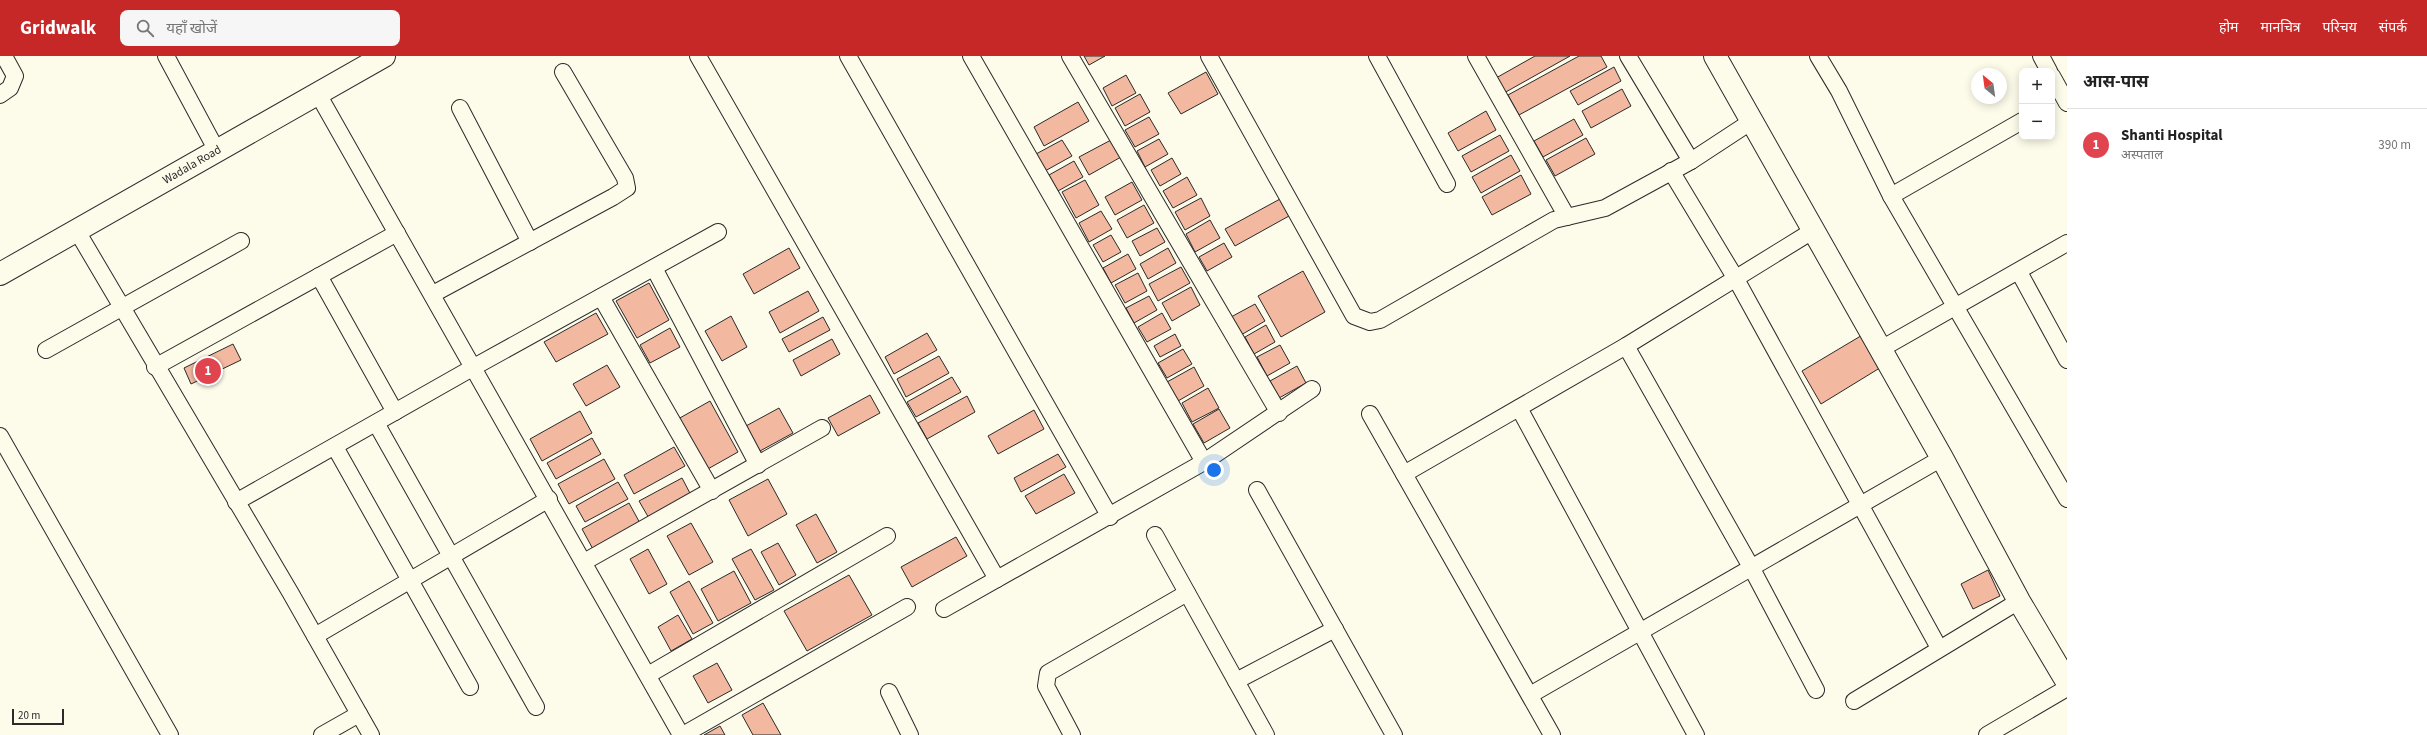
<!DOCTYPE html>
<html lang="hi">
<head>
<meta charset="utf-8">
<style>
	body { margin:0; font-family:"Source Sans 3","Noto Sans Devanagari",sans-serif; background:#f6f6f6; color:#222 }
	.controls { position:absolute; right:12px; top:12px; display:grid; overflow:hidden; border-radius:8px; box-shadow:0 2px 10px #0003 }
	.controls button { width:36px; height:36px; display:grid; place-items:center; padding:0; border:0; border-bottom:1px solid #e0e0e0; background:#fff; color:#222; font:20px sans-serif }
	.compass { position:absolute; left:1971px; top:12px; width:36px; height:36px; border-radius:50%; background:#fff; box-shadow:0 2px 10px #0003; rotate:331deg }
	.scale { position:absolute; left:12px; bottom:10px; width:52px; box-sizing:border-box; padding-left:4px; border:2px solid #2b2b2b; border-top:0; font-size:11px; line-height:14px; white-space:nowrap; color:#2b2b2b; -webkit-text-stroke:3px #fdfbea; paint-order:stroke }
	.you { position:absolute; left:1214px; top:414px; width:14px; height:14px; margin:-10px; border:3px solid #fff; border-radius:50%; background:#1a73e8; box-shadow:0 0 0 6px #1a73e833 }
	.badge { display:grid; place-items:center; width:26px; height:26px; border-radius:50%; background:#c62828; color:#fff; font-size:13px; font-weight:700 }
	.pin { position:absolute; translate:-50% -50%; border:2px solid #fff; box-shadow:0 1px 4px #0006 }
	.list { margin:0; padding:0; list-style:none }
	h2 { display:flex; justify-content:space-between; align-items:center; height:52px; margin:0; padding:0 16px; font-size:17px }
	h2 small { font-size:13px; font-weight:400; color:#767676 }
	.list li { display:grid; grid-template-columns:26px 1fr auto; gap:12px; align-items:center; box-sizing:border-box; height:72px; padding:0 16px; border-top:1px solid #e0e0e0 }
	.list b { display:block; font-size:15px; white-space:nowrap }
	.list p { margin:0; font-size:13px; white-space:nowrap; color:#767676 }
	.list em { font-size:13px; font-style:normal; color:#767676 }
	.icon { flex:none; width:22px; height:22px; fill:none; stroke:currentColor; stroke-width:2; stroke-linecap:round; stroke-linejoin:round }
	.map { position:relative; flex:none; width:2067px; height:679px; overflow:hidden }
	header { display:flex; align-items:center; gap:24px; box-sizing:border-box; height:56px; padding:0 20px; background:#c62828; color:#fff }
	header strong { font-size:19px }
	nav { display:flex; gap:22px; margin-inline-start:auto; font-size:14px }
	.search { width:280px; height:36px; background:#f6f6f6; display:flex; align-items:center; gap:10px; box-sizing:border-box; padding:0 14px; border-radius:8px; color:#767676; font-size:15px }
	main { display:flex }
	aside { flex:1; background:#fff }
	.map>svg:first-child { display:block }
	.building { fill:#f2b8a0; stroke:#2b2b2b }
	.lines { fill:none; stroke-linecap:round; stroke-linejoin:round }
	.street-casing { stroke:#2b2b2b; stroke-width:18 }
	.secondary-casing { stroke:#2b2b2b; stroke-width:24 }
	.street { stroke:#fdfbea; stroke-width:16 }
	.secondary { stroke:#fdfbea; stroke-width:22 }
	.labels { text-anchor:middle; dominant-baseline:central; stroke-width:3; stroke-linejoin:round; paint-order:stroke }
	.street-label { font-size:12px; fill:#2b2b2b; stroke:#fdfbea }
</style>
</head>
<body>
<header>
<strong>Gridwalk</strong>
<div class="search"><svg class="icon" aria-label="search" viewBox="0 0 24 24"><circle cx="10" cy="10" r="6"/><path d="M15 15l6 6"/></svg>यहाँ खोजें</div>
<nav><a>होम</a><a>मानचित्र</a><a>परिचय</a><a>संपर्क</a></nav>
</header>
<main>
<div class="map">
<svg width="2067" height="679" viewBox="0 0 2067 679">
	<rect width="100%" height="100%" fill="#fdfbea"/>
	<g class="building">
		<polygon points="1084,0 1105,0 1089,9"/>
		<polygon points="1535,0 1570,0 1504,37 1496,22"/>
		<polygon points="1579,0 1601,0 1607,11 1519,59 1508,39"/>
		<polygon points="1614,11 1621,25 1578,49 1570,35"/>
		<polygon points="1206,16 1218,38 1181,58 1168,37"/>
		<polygon points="1126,19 1136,37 1112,50 1103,32"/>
		<polygon points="1622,33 1631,50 1591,72 1582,55"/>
		<polygon points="1140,38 1150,56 1125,70 1115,52"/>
		<polygon points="1078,46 1089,65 1044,90 1034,71"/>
		<polygon points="1486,55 1496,74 1458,95 1448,77"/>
		<polygon points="1149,61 1159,78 1135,91 1125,74"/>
		<polygon points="1574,63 1583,79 1543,101 1534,85"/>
		<polygon points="1500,79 1509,95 1471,116 1462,100"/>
		<polygon points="1586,82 1595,98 1555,120 1546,104"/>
		<polygon points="1159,83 1168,98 1145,111 1137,95"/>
		<polygon points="1062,84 1072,100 1045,115 1036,98"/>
		<polygon points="1111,84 1121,101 1089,119 1079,101"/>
		<polygon points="1511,99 1520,115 1481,137 1472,121"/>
		<polygon points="1172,102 1181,118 1160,130 1151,114"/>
		<polygon points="1074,105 1083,121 1058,135 1049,119"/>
		<polygon points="1521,119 1531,138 1492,159 1482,141"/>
		<polygon points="1187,121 1197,139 1173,152 1163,135"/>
		<polygon points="1085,124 1099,149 1076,162 1062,136"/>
		<polygon points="1132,126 1142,144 1115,159 1105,141"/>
		<polygon points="1201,142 1210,160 1185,174 1175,156"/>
		<polygon points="1280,143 1289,160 1235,190 1225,173"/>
		<polygon points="1144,149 1154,167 1127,182 1117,164"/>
		<polygon points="1101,155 1112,173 1089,186 1079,167"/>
		<polygon points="1210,164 1220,182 1195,196 1186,178"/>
		<polygon points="1157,172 1165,186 1140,200 1132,185"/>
		<polygon points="1111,179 1121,196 1103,206 1093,189"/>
		<polygon points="1224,187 1232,201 1207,215 1199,201"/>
		<polygon points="789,192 800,212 754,238 743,218"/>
		<polygon points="1168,192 1176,207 1148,223 1140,208"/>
		<polygon points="1128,198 1136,213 1111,227 1103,212"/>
		<polygon points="1181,211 1190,227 1158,245 1149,228"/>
		<polygon points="1303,215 1325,256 1281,281 1258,240"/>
		<polygon points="1138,217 1147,235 1125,247 1115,229"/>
		<polygon points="649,227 669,264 637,282 616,245"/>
		<polygon points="1191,231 1200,249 1172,265 1162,247"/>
		<polygon points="808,235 819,255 780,277 769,256"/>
		<polygon points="1149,240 1157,254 1134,267 1126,252"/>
		<polygon points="1255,248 1265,265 1241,279 1231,261"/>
		<polygon points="596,257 608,278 556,306 544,286"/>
		<polygon points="1162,257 1171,273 1147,286 1138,271"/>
		<polygon points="731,260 747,291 722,305 705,275"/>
		<polygon points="823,261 830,274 789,296 782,283"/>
		<polygon points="1266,269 1275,286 1254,298 1245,281"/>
		<polygon points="670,272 680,291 650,307 640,289"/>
		<polygon points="927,277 937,294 894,318 885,301"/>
		<polygon points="1175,278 1181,290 1160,301 1154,290"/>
		<polygon points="1864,278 1883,310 1821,348 1802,315"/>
		<polygon points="832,283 840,298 801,320 793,304"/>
		<polygon points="233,288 241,304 191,328 184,312"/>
		<polygon points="1280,289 1290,307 1267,320 1257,301"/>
		<polygon points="1183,293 1192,308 1167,322 1158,307"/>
		<polygon points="939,300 949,317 906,341 897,323"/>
		<polygon points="607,309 620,331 586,350 573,328"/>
		<polygon points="1297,310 1306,327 1279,342 1270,325"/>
		<polygon points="1194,311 1204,330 1178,345 1167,326"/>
		<polygon points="952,321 961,336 916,361 907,346"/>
		<polygon points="1208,332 1219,352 1192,366 1182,347"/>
		<polygon points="870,339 880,357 838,380 828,362"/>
		<polygon points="967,340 975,356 927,383 918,367"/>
		<polygon points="710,345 738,396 706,414 678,363"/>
		<polygon points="779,352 793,377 760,395 746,370"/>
		<polygon points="1219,353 1230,372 1204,387 1193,368"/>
		<polygon points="1034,354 1044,373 998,398 988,380"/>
		<polygon points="580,355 592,377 542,405 530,383"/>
		<polygon points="592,382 601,398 556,423 547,407"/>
		<polygon points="674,391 685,410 634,438 624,419"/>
		<polygon points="1058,398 1066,411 1021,436 1014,422"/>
		<polygon points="604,403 615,423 569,448 558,428"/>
		<polygon points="1064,418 1075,437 1036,458 1025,440"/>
		<polygon points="682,422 692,441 650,464 639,445"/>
		<polygon points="768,423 787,458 748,480 729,444"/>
		<polygon points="618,426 628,443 585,466 576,450"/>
		<polygon points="629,447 641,469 594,495 582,473"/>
		<polygon points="816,458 837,496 817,507 796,469"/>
		<polygon points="691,467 713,506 689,519 667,480"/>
		<polygon points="956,481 967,500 912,531 901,511"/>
		<polygon points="778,487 796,519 779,529 761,496"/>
		<polygon points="648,493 667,528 649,538 630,503"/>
		<polygon points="751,493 774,534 755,544 732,503"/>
		<polygon points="1988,514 2000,540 1973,553 1961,528"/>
		<polygon points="734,515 751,547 718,565 701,533"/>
		<polygon points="849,519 872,559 807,595 784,555"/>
		<polygon points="689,525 713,567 693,578 670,536"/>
		<polygon points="678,559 692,583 671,595 658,571"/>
		<polygon points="717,607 732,634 708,647 693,620"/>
		<polygon points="763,647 781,679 753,679 742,659"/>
		<polygon points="720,670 725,679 704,679"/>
	</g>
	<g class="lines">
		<g class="street-casing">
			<g id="street">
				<polyline points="166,0 217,95"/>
				<polyline points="698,0 997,523"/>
				<polyline points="848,0 1110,461"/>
				<polyline points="971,0 1204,406"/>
				<polyline points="1070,0 1279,357"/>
				<polyline points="1209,0 1354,260 1370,266 1380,264 1554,164 1605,152 1691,105 1752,65"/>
				<polyline points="1377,0 1447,128"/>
				<polyline points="1476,0 1567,161"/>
				<polyline points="1628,0 1691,105"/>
				<polyline points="1818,0 1839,35 1891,140 2067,443"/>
				<polyline points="2041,0 2049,15"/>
				<polyline points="2052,20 2067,47"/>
				<polyline points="318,38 681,679"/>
				<polyline points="0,39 10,32 15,20 4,0"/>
				<polyline points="460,52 530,186"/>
				<polyline points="1671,115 1736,223 1939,592"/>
				<polyline points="1891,140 2022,65"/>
				<polyline points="77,175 290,536 371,679"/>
				<polyline points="654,212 758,409"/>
				<polyline points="2019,216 2067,304"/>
				<polyline points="319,220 395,356"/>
				<polyline points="433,238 613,141 627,132 625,122 563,16"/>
				<polyline points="601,241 712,435"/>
				<polyline points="1626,290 1751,511 1816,634"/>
				<polyline points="1881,293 2067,187"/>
				<polyline points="46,294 241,185"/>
				<polyline points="155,311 397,177"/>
				<polyline points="1519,352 1696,679"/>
				<polyline points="1370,358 1552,679"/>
				<polyline points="376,367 536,651"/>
				<polyline points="0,380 170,679"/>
				<polyline points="335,391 470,631"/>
				<polyline points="1404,418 1626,290 1814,174"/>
				<polyline points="1257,434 1394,679"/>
				<polyline points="236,446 474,311 718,176"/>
				<polyline points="1155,479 1266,679"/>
				<polyline points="584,506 822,372"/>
				<polyline points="944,553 1204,406 1312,333"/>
				<polyline points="315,580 549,443"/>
				<polyline points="648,619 887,480"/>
				<polyline points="1236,625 1335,573"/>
				<polyline points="889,636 910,679"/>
				<polyline points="1530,639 1942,402"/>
				<polyline points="1854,645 2019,545"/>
				<polyline points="322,679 359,658"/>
				<polyline points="683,679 907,551"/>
				<polyline points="1072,679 1046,630 1048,617 1187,537"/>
				<polyline points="1987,679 2067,632"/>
			</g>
		</g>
		<g class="secondary-casing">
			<g id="secondary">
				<polyline points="1715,0 1942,402 2019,545 2067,626"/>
				<polyline points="0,218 384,0"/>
			</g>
		</g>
		<use href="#street" class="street"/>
		<use href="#secondary" class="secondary"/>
	</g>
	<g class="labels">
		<g class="street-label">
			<text transform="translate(192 109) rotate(-30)">Wadala Road</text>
		</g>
	</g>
</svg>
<div class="controls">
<button>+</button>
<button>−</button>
</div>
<svg class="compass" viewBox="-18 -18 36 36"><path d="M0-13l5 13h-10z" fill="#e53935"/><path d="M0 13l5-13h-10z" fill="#767676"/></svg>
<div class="scale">20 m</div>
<div class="you"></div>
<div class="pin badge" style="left:208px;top:315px;background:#e0444e">1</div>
</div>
<aside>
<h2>आस-पास<small></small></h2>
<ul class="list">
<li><span class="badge" style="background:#e0444e">1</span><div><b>Shanti Hospital</b><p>अस्पताल</p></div><em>390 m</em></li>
</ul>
</aside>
</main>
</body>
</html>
